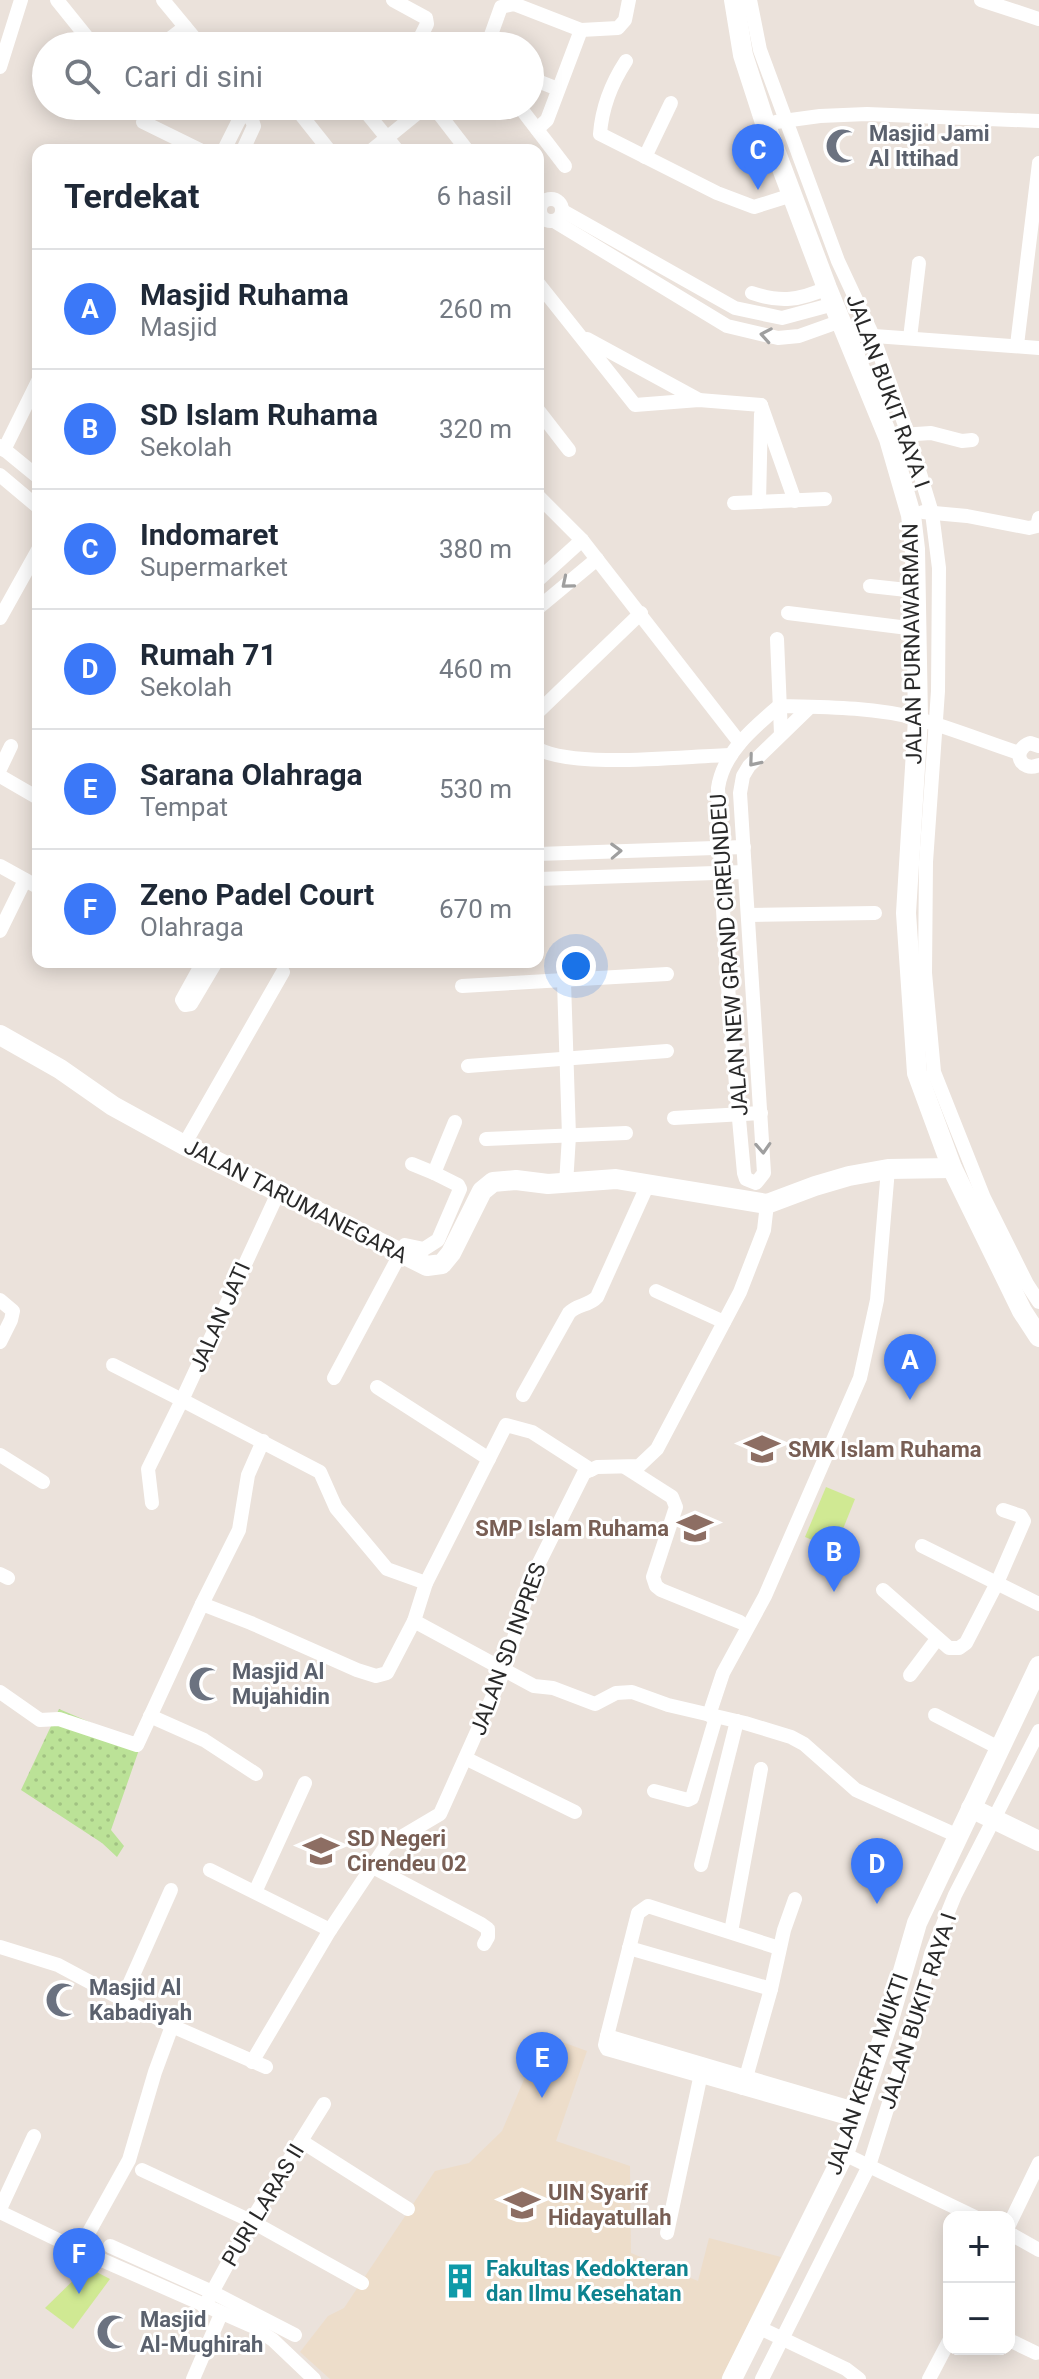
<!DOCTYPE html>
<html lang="id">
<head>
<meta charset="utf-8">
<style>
	body { margin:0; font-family:Roboto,sans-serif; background:#f6f6f7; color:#1f2937 }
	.controls { position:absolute; right:24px; bottom:24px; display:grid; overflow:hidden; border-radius:16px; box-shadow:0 4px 20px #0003 }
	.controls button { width:72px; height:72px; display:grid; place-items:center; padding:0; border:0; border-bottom:2px solid #e0e1e3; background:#fff; color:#1f2937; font:40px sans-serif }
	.you { position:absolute; left:576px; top:966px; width:28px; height:28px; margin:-20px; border:6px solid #fff; border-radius:50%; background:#1a73e8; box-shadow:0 0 0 12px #1a73e833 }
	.badge { display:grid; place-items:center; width:52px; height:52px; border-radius:50%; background:#3b78f8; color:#fff; font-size:26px; font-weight:700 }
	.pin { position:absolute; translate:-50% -66px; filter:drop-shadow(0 2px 4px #0008) }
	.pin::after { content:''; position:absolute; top:42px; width:28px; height:24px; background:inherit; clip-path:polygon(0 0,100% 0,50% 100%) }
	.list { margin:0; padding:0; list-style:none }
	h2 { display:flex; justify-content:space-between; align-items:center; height:104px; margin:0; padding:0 32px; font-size:34px }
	h2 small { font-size:26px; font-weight:400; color:#747a83 }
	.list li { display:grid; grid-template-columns:52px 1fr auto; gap:24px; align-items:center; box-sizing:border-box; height:120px; padding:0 32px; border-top:2px solid #e0e1e3 }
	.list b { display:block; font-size:30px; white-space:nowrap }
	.list p { margin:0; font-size:26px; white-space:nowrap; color:#747a83 }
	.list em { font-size:26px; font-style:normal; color:#747a83 }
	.icon { flex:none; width:44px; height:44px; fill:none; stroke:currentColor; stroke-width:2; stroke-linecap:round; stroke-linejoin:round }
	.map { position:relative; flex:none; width:1039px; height:2379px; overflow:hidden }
	.search { position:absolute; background:#fff; box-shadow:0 4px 20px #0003; left:32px; top:32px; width:512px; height:88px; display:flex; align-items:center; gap:20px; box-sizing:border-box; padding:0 28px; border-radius:44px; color:#747a83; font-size:30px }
	.panel { position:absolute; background:#fff; box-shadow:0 4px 20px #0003; left:32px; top:144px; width:512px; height:824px; border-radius:16px }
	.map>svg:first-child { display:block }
	.education { fill:#edddca }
	.grass { fill:url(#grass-dots) }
	.pitch { fill:#d0e993 }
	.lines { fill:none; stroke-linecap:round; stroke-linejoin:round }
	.street { stroke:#fff; stroke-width:14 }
	.secondary { stroke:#fff; stroke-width:20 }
	.oneway { stroke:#9f9f9f }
	.labels { text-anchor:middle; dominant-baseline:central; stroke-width:6; stroke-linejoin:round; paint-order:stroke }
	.worship-label { font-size:22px; font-weight:bold; fill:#5b616d; stroke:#fff; text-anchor:start }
	.street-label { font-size:22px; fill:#292929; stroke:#fff }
	.education-label { font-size:22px; font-weight:bold; fill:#785e54; stroke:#fff; text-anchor:start }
	.culture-label { font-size:22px; font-weight:bold; fill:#0d838f; stroke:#fff; text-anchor:start }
</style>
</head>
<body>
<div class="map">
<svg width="1039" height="2379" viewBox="0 0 1039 2379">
	<defs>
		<pattern id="grass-dots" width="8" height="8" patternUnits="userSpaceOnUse" patternTransform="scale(2)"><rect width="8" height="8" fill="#bbe297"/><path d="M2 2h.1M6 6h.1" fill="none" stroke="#a1c282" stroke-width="1.8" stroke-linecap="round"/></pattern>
	</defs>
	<rect width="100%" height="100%" fill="#ebe2db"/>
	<polygon class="education" points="543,2035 587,2051 556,2141 630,2166 631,2253 698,2281 709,2238 781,2257 721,2379 330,2379 300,2352 328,2316 344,2308 435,2171 469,2163 502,2131"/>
	<polygon class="grass" points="59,1709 141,1744 111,1830 124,1846 117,1857 102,1843 21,1790"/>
	<g class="pitch">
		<polygon points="826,1487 855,1499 835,1549 805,1537"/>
		<polygon points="87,2267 110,2279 73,2329 45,2308"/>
	</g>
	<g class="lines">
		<g class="street">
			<polyline points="57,0 94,46"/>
			<polyline points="163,0 201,46"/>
			<polyline points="393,0 426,18 427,24 416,46"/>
			<polyline points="750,0 760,50 838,261 873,336 908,434 932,513 939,568 938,691 926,862 925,973 934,1072 984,1198 1027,1284 1039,1302"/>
			<polyline points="981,0 1039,19"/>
			<polyline points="581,30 618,28 625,20 629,0"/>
			<polyline points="160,46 185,27"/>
			<polyline points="487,46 501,7 514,4 581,30 547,120 537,129"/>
			<path d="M626 61C611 84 602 107 600 134L717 193 754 207 792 195"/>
			<polyline points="0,67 21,0"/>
			<polyline points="530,78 558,89"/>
			<polyline points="294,106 329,150"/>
			<polyline points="361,106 397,150"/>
			<polyline points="433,106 467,150"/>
			<polyline points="519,106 565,166"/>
			<polyline points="143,122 200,150"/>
			<polyline points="776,122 820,116 867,114 1039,121"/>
			<polyline points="224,150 239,120 250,110"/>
			<polyline points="243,150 254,126 247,106"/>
			<polyline points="372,150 426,106"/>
			<polyline points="645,157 671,103"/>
			<circle cx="551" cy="210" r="11"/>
			<polyline points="563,211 735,308 782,318 834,304"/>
			<polyline points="554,221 727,326 778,338 799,336 841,321"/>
			<polyline points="538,283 635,405 699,400 761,405"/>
			<path d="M752 293C781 303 800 300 827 288"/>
			<polyline points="847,334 1039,348"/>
			<polyline points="910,338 919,263"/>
			<polyline points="587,339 699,400"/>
			<polyline points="1017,345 1039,163"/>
			<polyline points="761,405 795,501"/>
			<polyline points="538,410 569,450"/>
			<polyline points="901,435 931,433 962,441 972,440"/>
			<polyline points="0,446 38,477"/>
			<polyline points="4,450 38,381"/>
			<polyline points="0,475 38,507"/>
			<polyline points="538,496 582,540 740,743"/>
			<polyline points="759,502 761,414"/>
			<polyline points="734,503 825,499"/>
			<polyline points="923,512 967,516 1029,528 1037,526 1039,518"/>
			<polyline points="538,580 582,540"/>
			<polyline points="870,586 916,591"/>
			<polyline points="538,608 597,559"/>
			<polyline points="788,613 916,629"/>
			<polyline points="0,618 38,550"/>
			<polyline points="777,639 781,734"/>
			<path d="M779 706C753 728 723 753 718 788 721 917 732 1045 744 1173L746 1179 756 1183 764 1173 740 793 743 776 749 766 810 707"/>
			<path d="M779 706C825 707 874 707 919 719 953 729 986 742 1019 753"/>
			<polyline points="538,712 641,613"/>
			<path d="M1039 746 1030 743C1011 750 1020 773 1039 765"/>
			<path d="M538 749C577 769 684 756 731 755"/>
			<polyline points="0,769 11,746"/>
			<polyline points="0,776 38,798"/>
			<polyline points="538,854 744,847"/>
			<polyline points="0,866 38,887"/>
			<polyline points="538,879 745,872"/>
			<polyline points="748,915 875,913"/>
			<polyline points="0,931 25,880"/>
			<polyline points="203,962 182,1000 185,1005 191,1004 216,962"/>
			<polyline points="564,982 569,1136 566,1184"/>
			<polyline points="462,986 667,974"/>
			<polyline points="468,1066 667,1051"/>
			<polyline points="674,1118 761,1113"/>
			<polyline points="486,1139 626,1133"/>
			<polyline points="184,1145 283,972"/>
			<polyline points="412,1164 434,1173"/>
			<polyline points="656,1291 724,1322"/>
			<polyline points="0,1300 13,1311 11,1320 0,1342"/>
			<polyline points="113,1365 182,1400 148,1469 152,1503"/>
			<polyline points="334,1378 405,1245 424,1249 438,1240 460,1189 458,1185 434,1173 455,1122"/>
			<polyline points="377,1387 489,1459"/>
			<path d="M523 1395 569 1313C577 1304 589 1306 597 1297L648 1184"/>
			<polyline points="0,1455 43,1482"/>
			<polyline points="625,1467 672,1497 676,1507 653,1577 656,1586 661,1590 740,1622"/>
			<polyline points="922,1546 1039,1604"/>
			<polyline points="0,1574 8,1578"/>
			<polyline points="426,1583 506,1425 532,1432 591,1470"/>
			<polyline points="883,1590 949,1648 959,1648 966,1643 997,1583 1024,1521 1021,1516 1003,1510"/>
			<polyline points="202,1604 239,1530 248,1475 263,1441"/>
			<polyline points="414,1621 534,1686 553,1688 595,1704 616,1693 632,1692 668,1705 745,1723 791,1737 804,1744 856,1790 958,1836"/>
			<polyline points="910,1675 937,1639"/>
			<polyline points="0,1692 40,1720 59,1719 137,1745 202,1604 251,1623 357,1670 376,1676 387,1673 414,1621 426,1583 387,1569 336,1508 320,1472 182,1400 279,1191"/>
			<polyline points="709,1715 723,1673 765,1596 860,1378 877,1300 888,1169"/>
			<polyline points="935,1715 999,1748"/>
			<polyline points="150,1716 204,1740 256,1774"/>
			<polyline points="467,1759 575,1812"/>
			<polyline points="654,1791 688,1800 692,1798 716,1717"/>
			<polyline points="701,1865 737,1721"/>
			<polyline points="371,1866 481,1924 488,1929 488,1937 484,1944"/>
			<polyline points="210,1870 330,1930"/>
			<polyline points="255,1892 305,1783"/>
			<polyline points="731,1932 761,1769"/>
			<polyline points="0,1947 58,1965 172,2026 266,2067"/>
			<polyline points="629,1948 771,1989"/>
			<polyline points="123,1998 171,1890"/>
			<polyline points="607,2036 638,1913 648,1906 779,1948"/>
			<polyline points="252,2062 330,1930 386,1846 440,1814 504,1671 533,1575 584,1473 597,1467 639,1466 657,1449 740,1292 764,1230 767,1204"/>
			<polyline points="743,2088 771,1989 784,1930 795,1899"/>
			<polyline points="855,2120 607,2049 605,2045 607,2036 858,2110"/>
			<polyline points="301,2141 408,2209"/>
			<polyline points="844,2154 975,2217"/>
			<polyline points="142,2170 251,2221 362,2283"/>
			<polyline points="0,2209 34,2136"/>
			<polyline points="0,2212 79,2250 252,2326 273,2340 314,2379"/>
			<polyline points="1009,2225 1039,2163"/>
			<polyline points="667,2233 702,2069"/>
			<polyline points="1009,2233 1039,2250"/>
			<polyline points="110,2246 212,2292 295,2335"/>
			<polyline points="79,2250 129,2160 155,2072 172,2026"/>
			<polyline points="204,2307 251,2221 324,2104"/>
			<polyline points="758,2327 846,2369 859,2379"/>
			<polyline points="1009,2340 1036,2353"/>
			<polyline points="193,2379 221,2314"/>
			<polyline points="762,2379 869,2166 912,2030 931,1954 955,1895 1039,1731"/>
			<polyline points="929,2379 949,2341"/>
		</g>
		<g class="secondary">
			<polyline points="734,0 743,55 766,126 827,288 889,439 911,515 915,549 918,719 906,913 917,1073 952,1168 1022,1311 1039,1337"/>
			<polyline points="0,1035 60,1069 113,1106 184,1145 427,1266 442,1264 451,1253 482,1191 493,1182 516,1180 548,1184 616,1179 767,1204 815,1186 849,1176 888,1169 952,1168"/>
			<polyline points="971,1808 1039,1841"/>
			<polyline points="732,2379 844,2154 888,2023 917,1923 1039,1666"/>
		</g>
	</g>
	<defs><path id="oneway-chevron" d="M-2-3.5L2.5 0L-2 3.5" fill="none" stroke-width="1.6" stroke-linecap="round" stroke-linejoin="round" transform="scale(2)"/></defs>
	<g class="oneway">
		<use href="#oneway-chevron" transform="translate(766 335) rotate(-170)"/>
		<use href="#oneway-chevron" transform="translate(567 583) rotate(140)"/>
		<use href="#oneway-chevron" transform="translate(754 761) rotate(130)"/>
		<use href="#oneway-chevron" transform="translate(616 851) rotate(-2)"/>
		<use href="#oneway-chevron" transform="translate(763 1148) rotate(87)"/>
	</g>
	<defs>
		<g id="mosque-bare" transform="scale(2.76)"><path d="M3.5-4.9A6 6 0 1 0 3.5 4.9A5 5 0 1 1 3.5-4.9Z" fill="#6b7280" stroke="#fff" stroke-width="2.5" paint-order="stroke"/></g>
		<g id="school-bare" transform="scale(2.76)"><path d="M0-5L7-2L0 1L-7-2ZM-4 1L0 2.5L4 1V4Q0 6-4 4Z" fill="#8d6e63" stroke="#fff" stroke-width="2.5" paint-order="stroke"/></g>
		<g id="university-bare" transform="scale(2.76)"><path d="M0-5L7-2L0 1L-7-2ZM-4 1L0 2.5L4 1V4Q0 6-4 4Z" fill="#8d6e63" stroke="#fff" stroke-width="2.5" paint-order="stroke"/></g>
		<g id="building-bare" transform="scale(2.76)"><path d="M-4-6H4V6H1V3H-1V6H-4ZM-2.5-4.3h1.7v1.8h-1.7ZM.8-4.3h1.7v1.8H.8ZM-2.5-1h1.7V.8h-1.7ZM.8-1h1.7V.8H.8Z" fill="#0f9aa8" stroke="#fff" stroke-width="2.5" paint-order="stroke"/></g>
	</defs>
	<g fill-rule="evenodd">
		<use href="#mosque-bare" x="843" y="146"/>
		<use href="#school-bare" x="762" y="1449"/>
		<use href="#school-bare" x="695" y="1528"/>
		<use href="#mosque-bare" x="206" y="1684"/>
		<use href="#school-bare" x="321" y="1851"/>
		<use href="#mosque-bare" x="63" y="2000"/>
		<use href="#university-bare" x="522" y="2205"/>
		<use href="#building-bare" x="460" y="2281"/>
		<use href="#mosque-bare" x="114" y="2332"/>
	</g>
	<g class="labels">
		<g class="worship-label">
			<text x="869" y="133">Masjid Jami<tspan x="869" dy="25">Al Ittihad</tspan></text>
			<text x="232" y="1671">Masjid Al<tspan x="232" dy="25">Mujahidin</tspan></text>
			<text x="89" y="1987">Masjid Al<tspan x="89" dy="25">Kabadiyah</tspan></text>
			<text x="140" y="2319">Masjid<tspan x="140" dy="25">Al-Mughirah</tspan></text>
		</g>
		<g class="street-label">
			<text transform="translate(888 391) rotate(70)">JALAN BUKIT RAYA I</text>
			<text transform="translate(912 644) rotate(-91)">JALAN PURNAWARMAN</text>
			<text transform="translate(729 955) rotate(-94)">JALAN NEW GRAND CIREUNDEU</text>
			<text transform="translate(296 1201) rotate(27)">JALAN TARUMANEGARA</text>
			<text transform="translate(220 1317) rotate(-66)">JALAN JATI</text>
			<text transform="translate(508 1649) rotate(-70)">JALAN SD INPRES</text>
			<text transform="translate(918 2011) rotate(-72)">JALAN BUKIT RAYA I</text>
			<text transform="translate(867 2074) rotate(-71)">JALAN KERTA MUKTI</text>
			<text transform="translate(263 2205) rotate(-59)">PURI LARAS II</text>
		</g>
		<g class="education-label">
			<text x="788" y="1449">SMK Islam Ruhama</text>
			<text x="669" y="1528" text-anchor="end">SMP Islam Ruhama</text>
			<text x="347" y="1838">SD Negeri<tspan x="347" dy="25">Cirendeu 02</tspan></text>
			<text x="548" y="2192">UIN Syarif<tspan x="548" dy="25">Hidayatullah</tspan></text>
		</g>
		<g class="culture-label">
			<text x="486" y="2268">Fakultas Kedokteran<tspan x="486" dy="25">dan Ilmu Kesehatan</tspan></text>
		</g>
	</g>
</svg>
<div class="controls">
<button>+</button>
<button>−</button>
</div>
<div class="you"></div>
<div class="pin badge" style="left:910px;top:1400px">A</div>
<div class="pin badge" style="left:834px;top:1592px">B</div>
<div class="pin badge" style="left:758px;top:190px">C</div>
<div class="pin badge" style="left:877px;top:1904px">D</div>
<div class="pin badge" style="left:542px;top:2098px">E</div>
<div class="pin badge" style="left:79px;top:2294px">F</div>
<div class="search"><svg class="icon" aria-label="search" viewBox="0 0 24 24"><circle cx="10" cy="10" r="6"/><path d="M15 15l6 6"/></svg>Cari di sini</div>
<section class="panel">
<h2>Terdekat<small>6 hasil</small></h2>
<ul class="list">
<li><span class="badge">A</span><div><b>Masjid Ruhama</b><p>Masjid</p></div><em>260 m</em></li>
<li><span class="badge">B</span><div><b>SD Islam Ruhama</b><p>Sekolah</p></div><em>320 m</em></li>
<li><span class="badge">C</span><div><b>Indomaret</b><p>Supermarket</p></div><em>380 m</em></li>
<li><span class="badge">D</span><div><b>Rumah 71</b><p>Sekolah</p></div><em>460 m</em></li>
<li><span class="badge">E</span><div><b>Sarana Olahraga</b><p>Tempat</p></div><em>530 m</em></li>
<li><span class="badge">F</span><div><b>Zeno Padel Court</b><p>Olahraga</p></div><em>670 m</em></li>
</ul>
</section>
</div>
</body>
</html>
